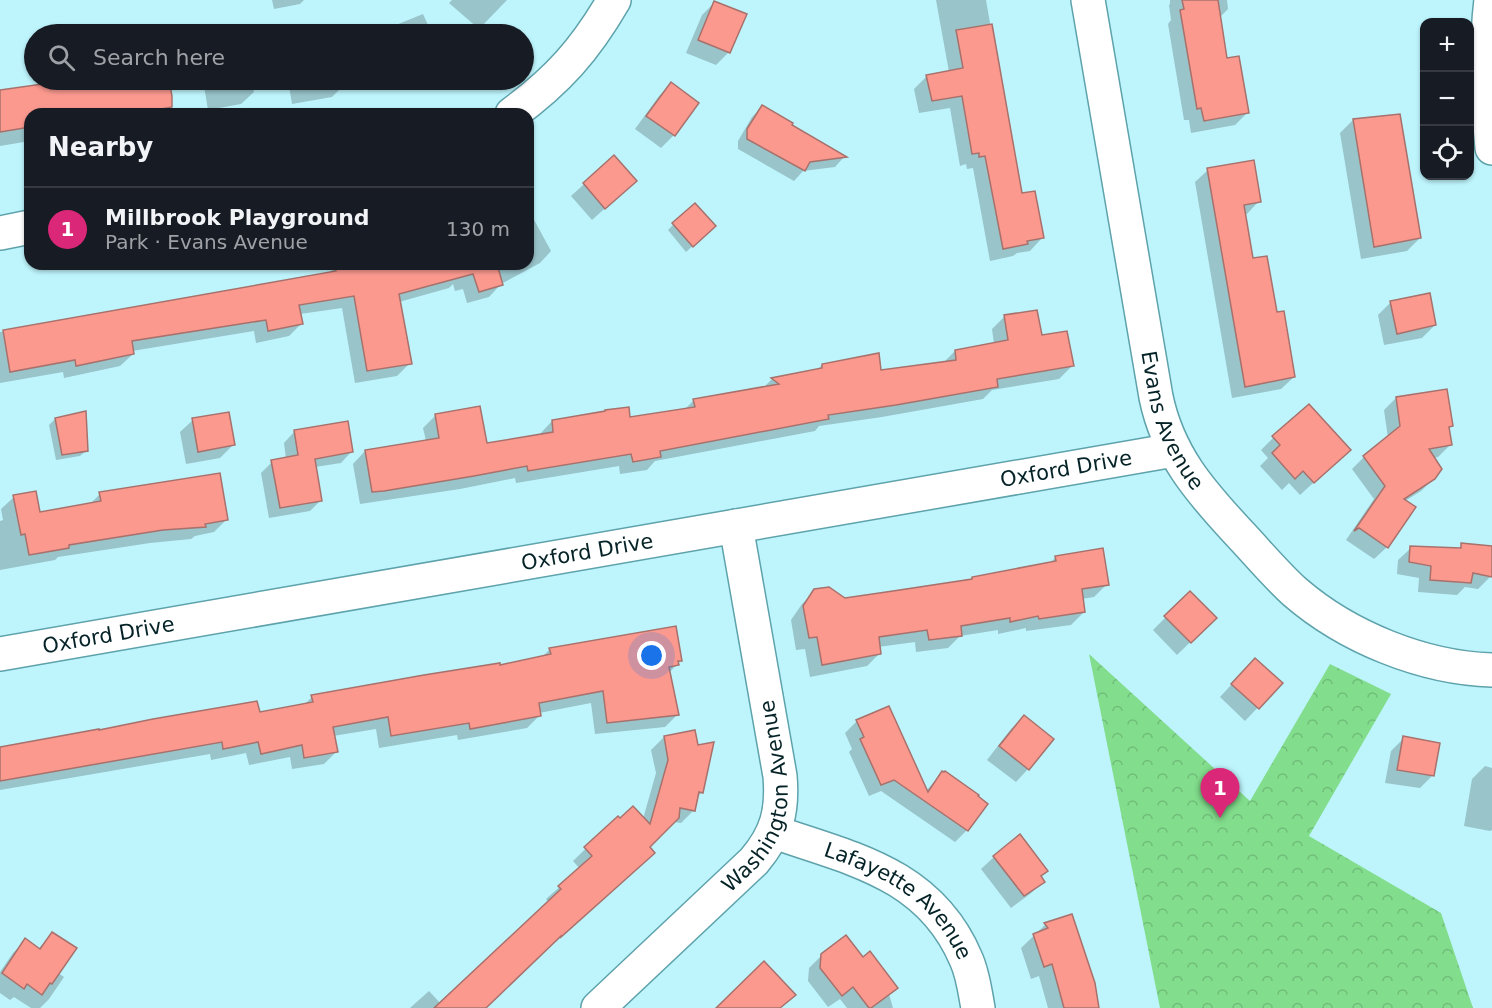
<!DOCTYPE html>
<html lang="en">
<head>
<meta charset="utf-8">
<style>
	body { margin:0; font-family:"DejaVu Sans",sans-serif; background:#20242c; color:#f1f3f6 }
	.controls { position:absolute; right:18px; top:18px; display:grid; overflow:hidden; border-radius:12px; box-shadow:0 2px 4px #0004 }
	.controls button { width:54px; height:54px; display:grid; place-items:center; padding:0; border:0; border-bottom:2px solid #363941; background:#171b24; color:#f1f3f6; font:30px sans-serif }
	.you { position:absolute; left:652px; top:656px; width:21px; height:21px; margin:-15px; border:4px solid #fff; border-radius:50%; background:#1a73e8; box-shadow:0 0 0 9px #1a73e833 }
	.badge { display:grid; place-items:center; width:39px; height:39px; border-radius:50%; background:#db2777; color:#fff; font-size:20px; font-weight:700 }
	.pin { position:absolute; translate:-50% -50px; filter:drop-shadow(0 2px 3px #0008) }
	.pin::after { content:''; position:absolute; top:32px; width:21px; height:18px; background:inherit; clip-path:polygon(0 0,100% 0,50% 100%) }
	.list { margin:0; padding:0; list-style:none }
	h2 { display:flex; justify-content:space-between; align-items:center; height:78px; margin:0; padding:0 24px; font-size:26px }
	h2 small { font-size:20px; font-weight:400; color:#9ea1a6 }
	.list li { display:grid; grid-template-columns:39px 1fr auto; gap:18px; align-items:center; box-sizing:border-box; height:84px; padding:0 24px; border-top:2px solid #363941 }
	.list b { display:block; font-size:22px; white-space:nowrap }
	.list p { margin:0; font-size:20px; white-space:nowrap; color:#9ea1a6 }
	.list em { font-size:20px; font-style:normal; color:#9ea1a6 }
	.icon { flex:none; width:33px; height:33px; fill:none; stroke:currentColor; stroke-width:2; stroke-linecap:round; stroke-linejoin:round }
	.map { position:relative; flex:none; width:1492px; height:1008px; overflow:hidden }
	.search { position:absolute; background:#171b24; box-shadow:0 2px 4px #0004; left:24px; top:24px; width:510px; height:66px; display:flex; align-items:center; gap:15px; box-sizing:border-box; padding:0 21px; border-radius:33px; color:#9ea1a6; font-size:22px }
	.panel { position:absolute; background:#171b24; box-shadow:0 2px 4px #0004; left:24px; top:108px; width:510px; height:162px; border-radius:18px }
	.map>svg:first-child { display:block }
	.forest { fill:url(#forest-crowns) }
	.shadow { fill:#0003 }
	.building { fill:#fb998f; stroke:#a8716b; stroke-width:1.5 }
	.lines { fill:none; stroke-linecap:round; stroke-linejoin:round }
	.minor-casing { stroke:#5ea2ab; stroke-width:36 }
	.minor { stroke:#fff; stroke-width:33 }
	.labels { text-anchor:middle; dominant-baseline:central; stroke-width:4.5; stroke-linejoin:round; paint-order:stroke }
	.street-label { font-size:21px; fill:#052327; stroke:#edfafc }
</style>
</head>
<body>
<div class="map">
<svg width="1492" height="1008" viewBox="0 0 1492 1008">
	<defs>
		<pattern id="forest-crowns" width="20" height="18" patternUnits="userSpaceOnUse" patternTransform="scale(1.5)"><rect width="20" height="18" fill="#82dd8c"/><path d="M2 6a3 3 0 1 1 6 0M12 15a3 3 0 1 1 6 0" fill="none" stroke="#6fbd79"/></pattern>
	</defs>
	<rect width="100%" height="100%" fill="#bef5fd"/>
	<polygon class="forest" points="1089,654 1250,801 1330,664 1391,694 1309,836 1441,913 1473,1008 1160,1008"/>
	<g class="shadow">
		<polygon points="272,0 304,0 300,4 274,9"/>
		<polygon points="452,0 507,0 479,29 449,3"/>
		<polygon points="936,0 986,0 1020,195 1042,238 1030,251 1017,253 1013,256 990,261 973,168 967,169 966,164 960,166 950,108 919,113 914,89 927,76 949,72"/>
		<polygon points="1170,0 1227,0 1228,9 1219,18 1226,60 1248,112 1235,125 1191,133 1189,120 1184,120 1168,24 1171,20 1169,5 1170,4"/>
		<polygon points="715,2 729,52 716,65 686,53 702,15"/>
		<polygon points="423,14 432,34 380,34 386,29"/>
		<polygon points="82,80 167,80 170,96 170,106 163,114 30,114 30,141 0,146 0,103 22,88"/>
		<polygon points="203,80 252,80 254,92 241,104 208,110"/>
		<polygon points="288,80 344,80 345,84 332,97 292,104"/>
		<polygon points="388,80 401,80 390,84"/>
		<polygon points="671,84 697,103 674,135 661,148 635,129 659,96"/>
		<polygon points="762,107 790,126 844,157 835,167 803,171 794,181 738,149 738,141 752,117"/>
		<polygon points="1353,120 1420,238 1407,251 1361,259 1340,133"/>
		<polygon points="614,157 622,193 592,220 571,196"/>
		<polygon points="1208,170 1259,201 1247,214 1244,215 1252,260 1275,314 1294,377 1281,389 1232,398 1195,182"/>
		<polygon points="532,216 551,251 540,263 501,284 489,297 467,303 463,289 455,291 453,284 449,288 399,302 410,363 397,376 355,383 342,308 300,314 301,324 289,336 256,343 254,331 132,351 133,354 120,366 64,378 63,372 0,383 0,332 328,274 336,266 348,264 528,264 528,218"/>
		<polygon points="674,224 708,232 686,252 668,230"/>
		<polygon points="1391,302 1435,325 1422,338 1384,345 1378,315"/>
		<polygon points="1004,317 1041,337 1072,366 1059,379 992,390 983,399 882,417 819,426 815,431 655,461 647,470 620,474 619,466 516,483 515,478 460,489 360,504 353,464 365,451 426,441 423,428 436,415 485,445 540,436 540,434 552,421 629,418 684,410 694,400 763,388 772,379 816,371 822,365 880,372 943,363 955,351 994,344 992,329"/>
		<polygon points="1396,398 1451,426 1448,429 1450,445 1438,457 1433,458 1434,478 1421,491 1405,501 1387,547 1374,559 1346,540 1374,499 1352,469 1364,457 1388,438 1384,410"/>
		<polygon points="55,419 87,450 80,456 56,460 49,425"/>
		<polygon points="193,420 233,445 220,458 186,464 180,432"/>
		<polygon points="294,432 351,452 341,463 315,467 321,500 310,511 269,518 261,473 272,462 286,459 284,443"/>
		<polygon points="1273,438 1336,462 1300,495 1289,483 1282,490 1260,466 1268,458 1261,450"/>
		<polygon points="100,494 226,520 214,532 195,536 191,539 150,543 58,557 55,560 0,570 0,521 3,520 1,509 14,497 39,514 89,505"/>
		<polygon points="1462,545 1492,547 1491,576 1478,589 1465,587 1457,595 1418,592 1419,578 1397,574 1398,560 1411,548 1457,550"/>
		<polygon points="1056,557 1107,584 1094,597 1082,599 1084,612 1071,625 1026,631 1026,628 998,634 998,630 960,636 948,648 916,652 915,642 878,647 879,654 867,666 810,677 805,649 796,650 791,620 802,604 815,591 844,599 971,581 1049,564"/>
		<polygon points="1190,593 1215,618 1177,655 1153,630"/>
		<polygon points="550,649 681,660 669,673 677,715 665,727 595,734 591,703 539,713 539,716 527,728 458,740 457,735 379,748 376,729 333,736 336,752 324,764 292,769 290,757 249,765 246,753 211,760 210,754 0,790 0,748 258,714 304,705 312,697 499,667 541,658"/>
		<polygon points="1243,672 1281,683 1245,721 1220,697"/>
		<polygon points="1024,717 1052,739 1028,769 1016,782 987,760 1011,729"/>
		<polygon points="857,721 926,791 942,773 986,804 967,830 955,842 881,791 869,796 849,752 852,749 845,733"/>
		<polygon points="664,737 702,792 696,798 694,810 681,823 674,822 648,847 640,865 548,949 547,948 485,1008 410,1008 429,991 441,1004 549,903 546,899 580,869 573,861 617,818 620,820 643,819 656,773 651,750"/>
		<polygon points="1404,738 1432,776 1420,788 1385,783 1391,751"/>
		<polygon points="1485,766 1492,768 1492,830 1490,831 1464,826 1472,779"/>
		<polygon points="994,857 1040,877 1043,882 1030,894 1011,908 981,869"/>
		<polygon points="1071,916 1098,1008 1048,1008 1039,976 1031,979 1021,948 1045,925"/>
		<polygon points="53,934 58,973 64,977 49,999 40,1008 31,1008 14,997 10,1000 0,993 0,972 13,953 26,940 38,949"/>
		<polygon points="822,955 889,994 893,1008 847,1008 840,999 828,1007 808,981 809,968"/>
	</g>
	<g class="building">
		<polygon points="1182,0 1218,0 1227,58 1239,56 1249,113 1204,121 1201,108 1197,109 1180,10 1184,9"/>
		<polygon points="714,1 747,14 730,53 698,40"/>
		<polygon points="992,24 1022,193 1035,191 1044,238 1027,241 1028,244 1003,249 985,156 979,157 979,153 972,154 962,96 932,101 926,75 963,68 956,30"/>
		<polygon points="71,80 169,80 172,96 172,107 156,110 157,114 30,114 30,127 0,132 0,90"/>
		<polygon points="671,82 699,103 675,136 646,116"/>
		<polygon points="762,105 793,123 792,125 847,157 810,162 805,171 747,139 747,129"/>
		<polygon points="1400,114 1421,238 1374,247 1353,119"/>
		<polygon points="614,155 637,181 605,209 583,183"/>
		<polygon points="1254,160 1261,202 1244,205 1253,258 1267,256 1277,312 1284,311 1295,377 1245,387 1207,168"/>
		<polygon points="695,203 716,226 693,247 672,223"/>
		<polygon points="335,264 497,264 503,285 479,292 473,274 399,294 412,364 367,371 354,296 299,305 303,324 268,331 266,320 132,341 134,354 76,366 75,360 10,372 3,330 336,271"/>
		<polygon points="1430,293 1436,325 1397,334 1390,301"/>
		<polygon points="1037,310 1042,335 1067,331 1074,366 997,379 998,387 896,405 828,415 829,419 660,451 661,457 633,462 631,454 528,471 527,466 474,476 384,491 372,492 365,450 439,438 435,414 480,406 487,443 553,432 552,420 605,411 605,410 629,407 630,417 695,407 693,399 779,384 771,378 822,368 822,364 879,353 881,370 956,360 955,350 1008,340 1004,315"/>
		<polygon points="1447,389 1453,426 1449,427 1452,445 1429,449 1442,469 1435,479 1404,499 1416,507 1388,548 1359,528 1354,531 1385,486 1363,456 1400,426 1396,397"/>
		<polygon points="1309,404 1351,450 1314,483 1303,471 1295,479 1272,453 1280,445 1272,436"/>
		<polygon points="86,411 88,451 62,455 55,418"/>
		<polygon points="229,412 235,445 198,452 192,418"/>
		<polygon points="348,421 353,452 315,459 322,501 280,508 271,460 298,455 294,430"/>
		<polygon points="220,473 228,520 205,524 206,527 163,530 69,545 69,548 35,554 29,555 25,534 21,535 13,495 36,491 40,512 101,501 99,492"/>
		<polygon points="1461,543 1492,546 1492,577 1473,573 1471,583 1430,580 1431,566 1409,562 1410,546 1461,548"/>
		<polygon points="1103,548 1109,585 1082,589 1085,612 1039,619 1038,616 1010,622 1010,618 961,626 962,636 929,640 927,630 879,637 881,654 822,665 817,637 809,638 803,606 814,589 829,587 845,598 893,591 972,579 972,577 1056,561 1055,556"/>
		<polygon points="1190,591 1217,618 1191,643 1164,616"/>
		<polygon points="676,626 682,661 678,661 679,665 669,667 679,715 607,723 603,691 539,703 541,716 470,729 469,723 391,736 388,717 333,727 338,752 304,758 302,745 261,754 258,742 223,749 222,742 0,781 0,747 99,729 99,730 153,719 257,701 260,712 313,702 311,695 424,675 500,663 500,665 551,654 549,648"/>
		<polygon points="1255,658 1283,683 1259,709 1231,684"/>
		<polygon points="889,706 928,792 942,771 944,772 945,771 979,795 978,796 988,804 968,831 894,780 881,785 860,739 864,737 856,720"/>
		<polygon points="1024,715 1054,739 1029,770 999,746"/>
		<polygon points="695,730 698,745 714,742 703,793 699,792 695,811 680,808 679,818 650,847 655,853 561,937 561,936 486,1008 434,1008 561,889 558,886 592,856 584,847 618,816 620,818 633,806 650,824 668,760 664,736"/>
		<polygon points="1403,736 1440,743 1434,776 1397,770"/>
		<polygon points="1020,834 1048,871 1041,876 1045,882 1024,896 993,856"/>
		<polygon points="1072,914 1095,983 1099,1008 1064,1008 1052,964 1044,967 1033,934 1048,928 1044,923"/>
		<polygon points="52,932 77,948 52,984 50,983 42,995 27,984 24,989 2,973 25,938 40,949"/>
		<polygon points="846,935 863,957 870,951 898,988 871,1008 869,1008 853,987 842,996 820,968 821,954"/>
		<polygon points="764,961 796,995 780,1008 716,1008"/>
	</g>
	<g class="lines">
		<g class="minor-casing">
			<g id="minor">
				<path id="s1" d="M1088 0 1156 397C1168 455 1200 491 1238 532 1257 552 1275 574 1295 592 1347 637 1423 668 1492 670"/>
				<path d="M1491 0C1485 50 1487 98 1492 148"/>
				<path d="M512 114C558 80 585 50 614 0"/>
				<polyline points="0,233 30,227"/>
				<path id="s2" d="M0 654 1174 450"/>
				<path id="s3" d="M774 832C853 859 930 874 966 959 973 974 975 992 978 1008"/>
				<path id="s4" d="M598 1008 754 861C777 834 783 811 780 776L736 526"/>
			</g>
		</g>
		<use href="#minor" class="minor"/>
	</g>
	<g class="labels">
		<g class="street-label">
			<text stroke="none"><textPath href="#s1" startOffset="430">Evans Avenue</textPath></text>
			<text stroke="none"><textPath href="#s2" startOffset="1082">Oxford Drive</textPath></text>
			<text stroke="none"><textPath href="#s2" startOffset="596">Oxford Drive</textPath></text>
			<text stroke="none"><textPath href="#s2" startOffset="110">Oxford Drive</textPath></text>
			<text stroke="none"><textPath href="#s4" startOffset="279">Washington Avenue</textPath></text>
			<text stroke="none"><textPath href="#s3" startOffset="146">Lafayette Avenue</textPath></text>
		</g>
	</g>
</svg>
<div class="controls">
<button>+</button>
<button>−</button>
<button><svg class="icon" aria-label="locate" viewBox="0 0 24 24"><circle cx="12" cy="12" r="6"/><path d="M12 2v4M12 18v4M2 12h4M18 12h4"/></svg></button>
</div>
<div class="you"></div>
<div class="pin badge" style="left:1220px;top:818px">1</div>
<div class="search"><svg class="icon" aria-label="search" viewBox="0 0 24 24"><circle cx="10" cy="10" r="6"/><path d="M15 15l6 6"/></svg>Search here</div>
<section class="panel">
<h2>Nearby<small></small></h2>
<ul class="list">
<li><span class="badge">1</span><div><b>Millbrook Playground</b><p>Park · Evans Avenue</p></div><em>130 m</em></li>
</ul>
</section>
</div>
</body>
</html>
